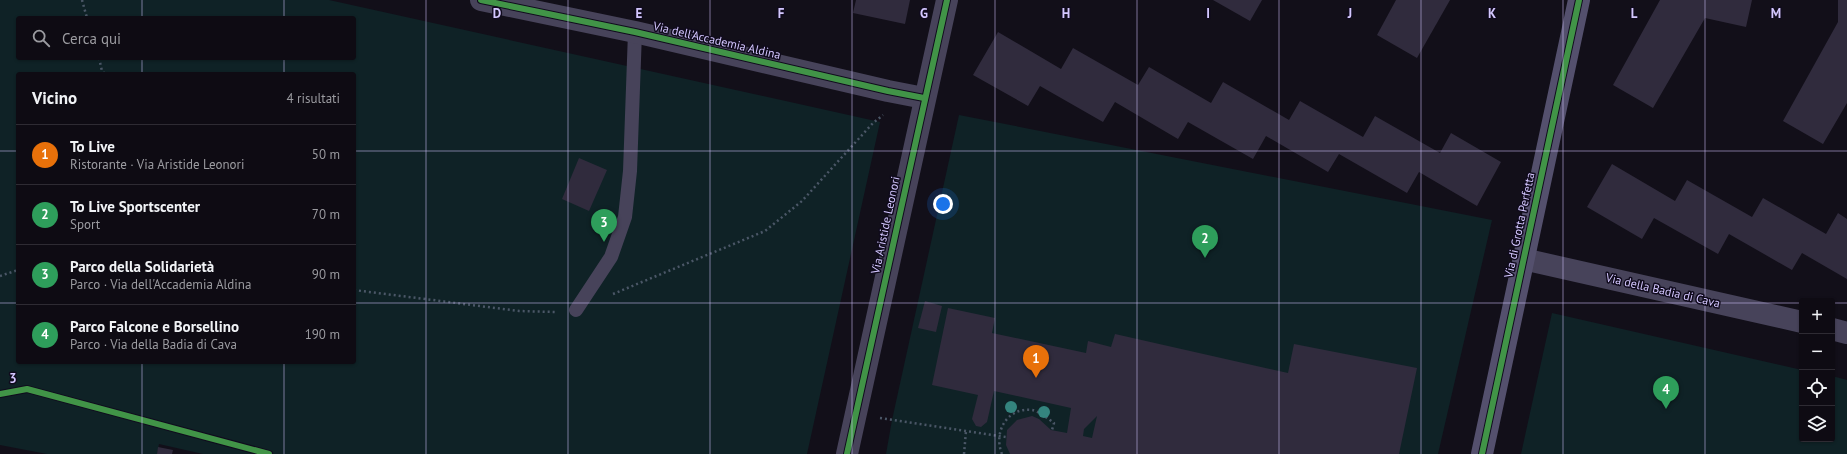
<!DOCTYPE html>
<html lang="it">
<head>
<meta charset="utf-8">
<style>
	body { margin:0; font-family:"PT Sans",sans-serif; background:#1c1921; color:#f1f3f6 }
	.controls { position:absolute; right:12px; bottom:12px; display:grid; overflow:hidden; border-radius:4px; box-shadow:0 1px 3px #0004 }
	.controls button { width:36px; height:36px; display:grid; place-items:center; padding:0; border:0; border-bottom:1px solid #2e2b33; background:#0e0b13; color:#f1f3f6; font:20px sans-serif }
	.you { position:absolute; left:943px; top:204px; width:14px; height:14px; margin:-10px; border:3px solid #fff; border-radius:50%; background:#1a73e8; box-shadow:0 0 0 6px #1a73e833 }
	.badge { display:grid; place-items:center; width:26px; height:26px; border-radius:50%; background:#9087ae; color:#fff; font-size:13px; font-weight:700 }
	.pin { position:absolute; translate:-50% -33px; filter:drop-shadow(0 1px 2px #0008) }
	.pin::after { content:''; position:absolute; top:21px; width:14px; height:12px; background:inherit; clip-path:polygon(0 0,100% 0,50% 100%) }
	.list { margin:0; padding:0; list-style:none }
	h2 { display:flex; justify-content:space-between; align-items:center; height:52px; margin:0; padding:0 16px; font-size:17px }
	h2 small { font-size:13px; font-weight:400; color:#9b9ba0 }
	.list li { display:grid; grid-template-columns:26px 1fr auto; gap:12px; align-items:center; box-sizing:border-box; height:60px; padding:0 16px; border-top:1px solid #2e2b33 }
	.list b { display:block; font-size:15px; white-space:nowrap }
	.list p { margin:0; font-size:13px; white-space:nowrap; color:#9b9ba0 }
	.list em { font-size:13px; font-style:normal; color:#9b9ba0 }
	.icon { flex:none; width:22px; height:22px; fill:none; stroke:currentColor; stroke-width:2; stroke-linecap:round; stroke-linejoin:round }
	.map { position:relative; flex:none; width:1847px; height:454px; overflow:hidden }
	.search { position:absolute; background:#0e0b13; box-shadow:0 1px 3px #0004; left:16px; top:16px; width:340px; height:44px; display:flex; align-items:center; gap:10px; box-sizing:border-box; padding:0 14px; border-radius:4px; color:#9b9ba0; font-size:15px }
	.panel { position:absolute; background:#0e0b13; box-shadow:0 1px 3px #0004; left:16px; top:72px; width:340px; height:292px; border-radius:4px }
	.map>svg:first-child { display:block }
	.green { fill:#0f2226; fill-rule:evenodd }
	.building { fill:#302b3d; fill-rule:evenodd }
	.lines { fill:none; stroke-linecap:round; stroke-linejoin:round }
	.path { stroke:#4b5767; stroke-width:2.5; stroke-dasharray:2 3; stroke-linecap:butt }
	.lane { stroke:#47435a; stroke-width:14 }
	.street { stroke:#47435a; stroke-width:22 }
	.secondary { stroke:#54506d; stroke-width:22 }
	.cycleway-casing { stroke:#100b1d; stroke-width:8 }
	.cycleway { stroke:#419447; stroke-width:6 }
	.tree { fill:#34847e }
	.grid { fill:none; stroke:#d4c7ff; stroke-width:1; stroke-opacity:0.55 }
	.labels { text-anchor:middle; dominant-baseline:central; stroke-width:3; stroke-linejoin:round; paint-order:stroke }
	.street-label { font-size:12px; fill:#d4c7ff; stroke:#100b1d }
	.grid-label { font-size:13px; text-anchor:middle; font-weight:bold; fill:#d4c7ff; stroke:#100b1d; stroke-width:3; stroke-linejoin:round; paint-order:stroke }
</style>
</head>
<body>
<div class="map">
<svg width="1847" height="454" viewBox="0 0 1847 454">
	<rect width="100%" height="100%" fill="#120f19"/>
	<g class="green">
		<path d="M0 0H329L880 122 807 454H203L159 444 157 454H47L0 445ZM18 18H354V58H18ZM18 74H354V362H18Z"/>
		<polygon points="959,115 1492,220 1438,454 886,454 892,420"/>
		<polygon points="1552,313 1802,370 1802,439 1832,439 1832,376 1847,380 1847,454 1521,454"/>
	</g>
	<g class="building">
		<polygon points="856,0 910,0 905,24 853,13"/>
		<polygon points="1213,0 1262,0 1250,21"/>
		<polygon points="1396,0 1450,0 1417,58 1377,35"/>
		<polygon points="1660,0 1752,0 1746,27 1705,18 1653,108 1613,85"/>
		<polygon points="1838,0 1847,0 1847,103 1823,144 1783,121 1838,22"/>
		<polygon points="998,32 1061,69 1073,48 1138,85 1149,67 1211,103 1223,82 1289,120 1300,101 1363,137 1375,116 1440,153 1451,133 1501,162 1477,206 1419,172 1407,193 1339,154 1328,172 1266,136 1253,159 1188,122 1178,139 1115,102 1103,122 1040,86 1028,106 973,75"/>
		<polygon points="579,158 607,170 589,211 562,199"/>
		<polygon points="1612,164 1675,201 1687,180 1752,217 1763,198 1826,234 1838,213 1847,219 1847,279 1802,253 1792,270 1729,234 1718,254 1654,218 1642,239 1587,207"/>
		<polygon points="925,301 942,306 936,332 918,328"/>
		<path d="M948 308 995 318 992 333 1086 353 1088 341 1111 347 1115 334 1288 373 1294 344 1417 368 1399 454H1010L1006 445 1007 430 1017 420 1032 416 1039 419 1051 430 1067 433 1071 408 994 391 987 422 981 427 976 426 972 419 978 395 932 385ZM1097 416 1092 438 1083 436 1084 429Z"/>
		<polygon points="158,447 173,450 172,454 157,454"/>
	</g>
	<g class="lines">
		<g class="path">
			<polyline points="82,0 87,18"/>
			<polyline points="99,58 102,71 105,74"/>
			<polyline points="0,276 18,270"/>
			<polyline points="354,290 519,311 555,312"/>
			<polyline points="613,294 765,231 802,201 873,123 883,115"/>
			<polyline points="880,418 1006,437"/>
			<polyline points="964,454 966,431"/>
			<path d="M1002 454C993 432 1007 407 1032 410 1039 411 1048 419 1054 423L1052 430"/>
		</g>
		<polyline class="lane" points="576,310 611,257 625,217 630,171 635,32"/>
		<g class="street">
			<polyline points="481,0 635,32 888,91 924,98"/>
			<polyline points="1523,259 1802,322"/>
			<polyline points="1832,329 1847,333"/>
			<polyline points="847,454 947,0"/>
		</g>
		<polyline class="secondary" points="1482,454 1579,0"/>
		<g class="cycleway-casing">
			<g id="cycleway">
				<polyline points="481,0 635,32 888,91 924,98"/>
				<polyline points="0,394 27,389 269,454"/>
				<polyline points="847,454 947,0"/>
				<polyline points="1482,454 1579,0"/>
			</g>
		</g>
		<use href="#cycleway" class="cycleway"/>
	</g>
	<g class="tree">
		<circle cx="1011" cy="407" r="6"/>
		<circle cx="1044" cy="412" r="6"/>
	</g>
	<path class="grid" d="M142 0V18M284 0V18M426 0V454M568 0V454M710 0V454M852 0V454M995 0V454M1137 0V454M1279 0V454M1421 0V454M1563 0V454M1705 0V454M142 58V74M284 58V74M0 151H18M354 151H1847M0 303H18M354 303H1802M1832 303H1847M142 362V454M284 362V454"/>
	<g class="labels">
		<g class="street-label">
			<text transform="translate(717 40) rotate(13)">Via dell'Accademia Aldina</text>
			<text transform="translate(885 225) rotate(-78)">Via Aristide Leonori</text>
			<text transform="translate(1519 225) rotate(-78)">Via di Grotta Perfetta</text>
			<text transform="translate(1663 290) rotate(13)">Via della Badia di Cava</text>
		</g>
	</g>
	<g class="grid-label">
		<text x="497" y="18">D</text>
		<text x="639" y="18">E</text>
		<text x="781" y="18">F</text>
		<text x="924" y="18">G</text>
		<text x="1066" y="18">H</text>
		<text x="1208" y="18">I</text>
		<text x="1350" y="18">J</text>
		<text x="1492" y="18">K</text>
		<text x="1634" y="18">L</text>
		<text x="1776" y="18">M</text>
		<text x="13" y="383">3</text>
	</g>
</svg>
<div class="controls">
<button>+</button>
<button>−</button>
<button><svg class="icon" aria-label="locate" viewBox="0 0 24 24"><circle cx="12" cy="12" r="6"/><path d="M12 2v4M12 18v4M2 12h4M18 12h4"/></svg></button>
<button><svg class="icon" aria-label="layers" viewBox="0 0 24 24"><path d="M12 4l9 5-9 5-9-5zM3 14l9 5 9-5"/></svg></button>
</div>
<div class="you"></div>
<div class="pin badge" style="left:1036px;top:378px;background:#e8710a">1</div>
<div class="pin badge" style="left:1205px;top:258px;background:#2e9e5b">2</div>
<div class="pin badge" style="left:604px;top:242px;background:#2e9e5b">3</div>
<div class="pin badge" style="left:1666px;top:409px;background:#2e9e5b">4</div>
<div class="search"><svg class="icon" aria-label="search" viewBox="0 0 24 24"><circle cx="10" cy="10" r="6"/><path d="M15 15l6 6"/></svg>Cerca qui</div>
<section class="panel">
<h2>Vicino<small>4 risultati</small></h2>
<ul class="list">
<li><span class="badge" style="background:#e8710a">1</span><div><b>To Live</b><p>Ristorante · Via Aristide Leonori</p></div><em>50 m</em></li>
<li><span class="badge" style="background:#2e9e5b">2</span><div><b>To Live Sportscenter</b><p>Sport</p></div><em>70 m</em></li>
<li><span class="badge" style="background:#2e9e5b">3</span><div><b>Parco della Solidarietà</b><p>Parco · Via dell'Accademia Aldina</p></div><em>90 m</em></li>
<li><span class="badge" style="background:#2e9e5b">4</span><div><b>Parco Falcone e Borsellino</b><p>Parco · Via della Badia di Cava</p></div><em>190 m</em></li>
</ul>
</section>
</div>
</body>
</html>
